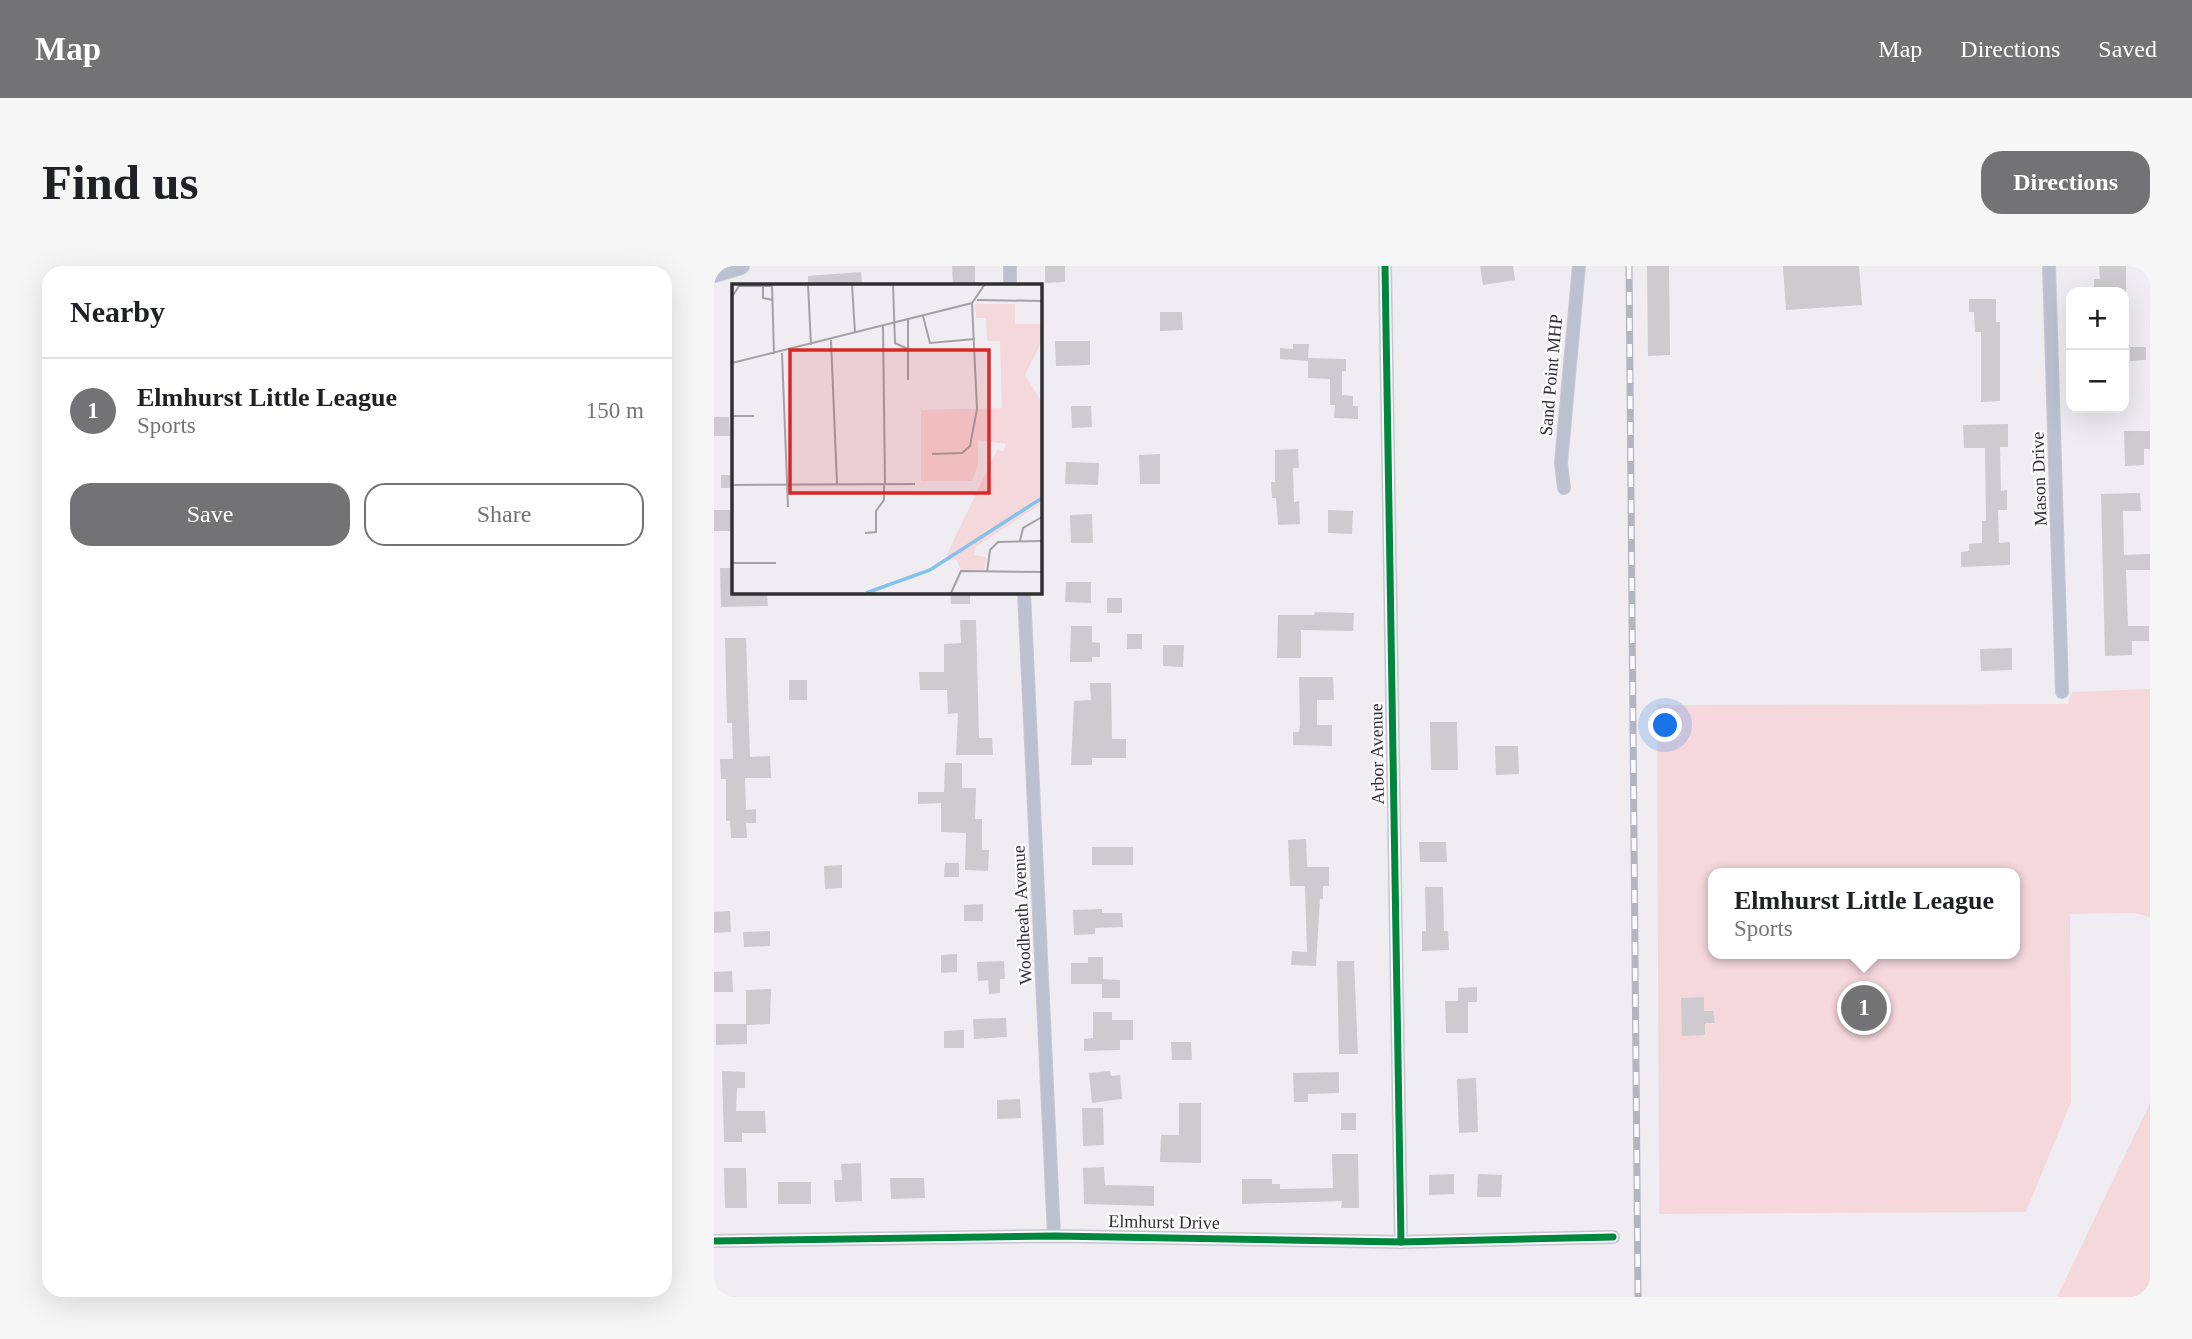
<!DOCTYPE html>
<html lang="en">
<head>
<meta charset="utf-8">
<style>
	body { margin:0; font-family:Georgia,serif; background:#f6f6f6; color:#202124 }
	.controls { position:absolute; right:21px; top:21px; display:grid; overflow:hidden; border-radius:14px; box-shadow:0 7px 28px #0002 }
	.controls button { width:63px; height:63px; display:grid; place-items:center; padding:0; border:0; border-bottom:2px solid #e0e0e0; background:#fff; color:#202124; font:35px sans-serif }
	.you { position:absolute; left:952px; top:460px; width:24px; height:24px; margin:-18px; border:5px solid #fff; border-radius:50%; background:#1a73e8; box-shadow:0 0 0 10px #1a73e833 }
	.badge { display:grid; place-items:center; width:46px; height:46px; border-radius:50%; background:#737275; color:#fff; font-size:23px; font-weight:700 }
	.pin { position:absolute; translate:-50% -50%; border:4px solid #fff; box-shadow:0 2px 7px #0006 }
	.popup { position:absolute; left:994px; top:602px; width:312px; height:91px; box-sizing:border-box; display:grid; place-content:center; border-radius:14px; background:#fff; filter:drop-shadow(0 2px 5px #0005); font-size:23px; white-space:nowrap; color:#757577 }
	.popup b { font-size:26px; color:#202124 }
	.popup::after { content:''; position:absolute; left:50%; top:100%; margin-left:-14px; border:14px solid transparent; border-top-color:#fff }
	.list { margin:0; padding:0; list-style:none }
	h2 { display:flex; justify-content:space-between; align-items:center; height:91px; margin:0; padding:0 28px; font-size:30px }
	h2 small { font-size:23px; font-weight:400; color:#757577 }
	.list li { display:grid; grid-template-columns:46px 1fr auto; gap:21px; align-items:center; box-sizing:border-box; height:105px; padding:0 28px; border-top:2px solid #e0e0e0 }
	.list b { display:block; font-size:26px; white-space:nowrap }
	.list p { margin:0; font-size:23px; white-space:nowrap; color:#757577 }
	.list em { font-size:23px; font-style:normal; color:#757577 }
	.actions { display:flex; gap:14px; padding:21px 28px }
	.actions a { flex:1; padding:16px 0; border:2px solid #737275; border-radius:21px; text-align:center; font-size:24px; color:#737275 }
	.actions .main { background:#737275; color:#fff }
	.map { position:relative; flex:none; width:1436px; height:1031px; overflow:hidden; border-radius:21px }
	header { display:flex; align-items:center; gap:42px; box-sizing:border-box; height:98px; padding:0 35px; background:#737275; color:#fff }
	header strong { font-size:33px }
	nav { display:flex; gap:38px; margin-inline-start:auto; font-size:24px }
	.intro { display:flex; align-items:center; justify-content:space-between; box-sizing:border-box; height:168px; padding:0 42px }
	h1 { margin:0; font-size:49px }
	.button { padding:18px 32px; border-radius:21px; background:#737275; color:#fff; font-size:24px; font-weight:700 }
	main { display:flex; gap:42px; padding:0 42px }
	aside { flex:1; background:#fff; border-radius:21px; box-shadow:0 7px 28px #0002 }
	.map>svg:first-child { display:block }
	.green { fill:#f5d8dc; fill-rule:evenodd }
	.building { fill:#cdcbce }
	.lines { fill:none; stroke-linecap:round; stroke-linejoin:round }
	.minor-casing { stroke:#c9c8cb; stroke-width:14 }
	.tertiary-casing { stroke:#c9c8cb; stroke-width:18 }
	.minor { stroke:#bcc1d1; stroke-width:12 }
	.tertiary { stroke:#bcc1d1; stroke-width:16 }
	.rail-casing { stroke:#b3b5c1; stroke-width:7 }
	.rail { stroke:#fbf9fe; stroke-width:4.5; stroke-dasharray:13; stroke-linecap:butt }
	.cycleway-casing { stroke:#fbf9fe; stroke-width:11 }
	.cycleway { stroke:#00873e; stroke-width:7 }
	.labels { text-anchor:middle; dominant-baseline:central; stroke-width:5; stroke-linejoin:round; paint-order:stroke }
	.street-label { font-size:18px; fill:#302f32; stroke:#fbf9fe }
	.inset-river { fill:none; stroke:#84c3e9; stroke-width:3.5 }
	.inset-road { fill:none; stroke:#a3a1a5; stroke-width:2 }
	.view { fill:#d62828; fill-opacity:0.15; stroke:#d62828; stroke-width:3.5 }
	.inset-edge { fill:none; stroke:#302f32; stroke-width:3.5 }
</style>
</head>
<body>
<header>
<strong>Map</strong>
<nav><a>Map</a><a>Directions</a><a>Saved</a></nav>
</header>
<div class="intro"><h1>Find us</h1><a class="button">Directions</a></div>
<main>
<aside>
<h2>Nearby<small></small></h2>
<ul class="list">
<li><span class="badge">1</span><div><b>Elmhurst Little League</b><p>Sports</p></div><em>150 m</em></li>
</ul>
<div class="actions"><a class="main">Save</a><a>Share</a></div>
</aside>
<div class="map">
<svg width="1436" height="1031" viewBox="0 0 1436 1031">
	<rect width="100%" height="100%" fill="#efedf2"/>
	<g class="green">
		<path d="M1436 423V651L1420 647 1356 648 1357 836 1312 946 945 948 943 439 1354 438 1358 426ZM1000 607H1300V688H1000Z"/>
		<polygon points="1436,837 1436,1031 1343,1031"/>
	</g>
	<g class="building">
		<polygon points="238,0 261,0 261,19 239,19"/>
		<polygon points="331,0 351,0 351,16 331,17"/>
		<polygon points="766,0 799,0 801,14 769,19"/>
		<polygon points="933,0 955,0 956,89 934,90"/>
		<polygon points="1069,0 1145,0 1148,39 1072,44"/>
		<polygon points="1385,0 1412,0 1412,26 1380,26 1380,13 1386,13"/>
		<polygon points="147,6 148,19 94,19 94,10"/>
		<polygon points="1255,33 1282,33 1282,56 1286,56 1286,135 1267,136 1267,66 1261,66 1260,46 1255,46"/>
		<polygon points="446,46 468,46 469,64 446,65"/>
		<polygon points="341,75 376,75 376,99 342,100"/>
		<polygon points="579,78 595,78 594,92 632,93 632,105 628,105 628,129 639,130 639,140 644,140 644,153 620,152 621,139 616,139 616,113 594,112 594,95 566,93 566,82 579,83"/>
		<polygon points="1416,81 1432,81 1432,94 1416,95"/>
		<polygon points="357,140 377,140 378,161 358,162"/>
		<polygon points="0,151 15,151 16,170 0,170"/>
		<polygon points="1294,158 1294,181 1286,181 1287,225 1293,224 1293,244 1284,244 1285,277 1296,276 1296,299 1247,301 1247,286 1255,285 1255,278 1268,277 1268,255 1272,255 1271,182 1250,182 1249,159"/>
		<polygon points="1410,165 1436,165 1436,183 1430,183 1430,199 1411,200"/>
		<polygon points="584,183 585,202 579,202 580,236 585,235 586,258 564,259 562,232 558,232 557,216 561,216 561,184"/>
		<polygon points="446,188 446,218 426,218 425,189"/>
		<polygon points="352,196 385,197 384,219 351,218"/>
		<rect x="7" y="209" width="12" height="13"/>
		<polygon points="1426,227 1427,245 1409,245 1410,289 1436,288 1436,304 1412,304 1414,360 1435,360 1435,375 1418,375 1418,389 1391,390 1387,228"/>
		<rect x="0" y="244" width="19" height="21"/>
		<polygon points="614,244 639,245 638,268 614,267"/>
		<polygon points="378,248 379,277 357,277 356,249"/>
		<polygon points="6,302 19,302 19,326 53,326 54,340 7,341"/>
		<polygon points="352,316 377,316 377,337 351,336"/>
		<polygon points="236,326 256,326 256,338 237,338"/>
		<rect x="393" y="332" width="15" height="15"/>
		<polygon points="601,346 640,347 639,365 587,364 587,392 563,392 564,349 600,349"/>
		<polygon points="246,354 262,354 265,472 278,472 279,489 242,489 244,447 234,448 233,424 206,424 205,406 230,406 230,378 247,377"/>
		<polygon points="357,360 378,360 378,376 386,377 386,391 378,391 378,396 356,396"/>
		<rect x="413" y="368" width="15" height="15"/>
		<polygon points="11,372 32,372 36,491 56,490 57,512 31,512 32,544 42,543 42,557 32,557 33,572 17,572 16,555 12,555 12,513 7,513 6,493 19,493 18,457 13,457"/>
		<polygon points="449,379 470,379 469,401 449,400"/>
		<polygon points="1298,382 1298,404 1267,405 1266,383"/>
		<polygon points="585,411 619,411 620,434 603,434 603,459 618,459 618,480 579,479 579,466 585,466 586,459"/>
		<rect x="75" y="414" width="18" height="20"/>
		<polygon points="376,417 397,417 398,473 412,473 412,492 378,492 378,499 357,499 360,435 377,434"/>
		<polygon points="716,456 743,456 744,504 717,504"/>
		<polygon points="781,480 804,480 805,508 782,509"/>
		<polygon points="231,497 248,497 248,522 262,522 261,553 268,553 268,584 275,584 274,605 251,604 252,567 227,566 227,537 204,538 204,526 230,526"/>
		<polygon points="592,573 593,601 615,601 615,620 609,620 609,633 606,633 602,700 577,699 578,685 593,686 591,620 576,620 574,574"/>
		<polygon points="705,576 732,576 733,596 706,596"/>
		<rect x="378" y="581" width="41" height="18"/>
		<polygon points="231,597 245,597 245,611 230,611"/>
		<polygon points="128,599 128,622 111,623 110,600"/>
		<polygon points="711,621 729,621 730,665 734,665 735,684 708,685 708,665 712,665"/>
		<polygon points="269,638 269,655 250,655 250,639"/>
		<polygon points="388,643 388,647 408,647 409,661 381,662 381,668 360,669 359,644"/>
		<polygon points="16,645 17,666 0,667 0,646"/>
		<polygon points="56,665 56,680 30,681 29,666"/>
		<polygon points="243,688 243,706 227,707 227,689"/>
		<polygon points="374,691 389,691 389,713 406,714 406,732 388,732 388,718 357,718 357,697 374,697"/>
		<polygon points="290,695 291,713 286,713 286,727 275,728 274,714 264,715 263,696"/>
		<polygon points="623,695 640,695 644,788 625,788"/>
		<polygon points="18,705 19,726 0,726 0,706"/>
		<polygon points="763,721 763,736 754,736 754,767 732,767 731,735 744,735 744,722"/>
		<polygon points="57,723 56,758 33,759 33,778 2,779 2,758 32,758 32,724"/>
		<polygon points="990,731 990,745 999,745 1001,757 991,757 991,769 968,770 967,732"/>
		<polygon points="379,746 398,746 398,754 419,754 419,774 406,774 406,784 370,785 370,773 379,772"/>
		<polygon points="292,752 293,771 260,773 259,753"/>
		<polygon points="250,764 250,782 230,782 230,765"/>
		<polygon points="457,776 477,776 478,794 458,794"/>
		<polygon points="8,805 31,806 31,822 23,822 22,845 51,845 52,867 28,867 28,876 10,876"/>
		<polygon points="396,805 397,810 406,809 408,833 378,837 375,807"/>
		<polygon points="625,806 625,827 594,828 594,836 580,836 579,807"/>
		<polygon points="762,812 764,866 745,867 743,813"/>
		<polygon points="306,833 307,852 283,853 283,834"/>
		<polygon points="465,837 487,837 487,897 446,896 447,869 465,869"/>
		<polygon points="368,842 389,842 390,879 369,880"/>
		<rect x="627" y="847" width="15" height="17"/>
		<polygon points="618,888 644,888 645,942 627,942 628,935 528,938 528,913 558,913 558,918 566,918 566,923 619,922"/>
		<polygon points="147,897 148,935 121,936 120,914 128,914 127,898"/>
		<polygon points="390,901 391,919 440,920 440,940 370,938 369,902"/>
		<polygon points="10,902 32,902 33,942 11,942"/>
		<polygon points="740,908 740,928 715,929 715,909"/>
		<polygon points="764,908 788,909 787,931 763,931"/>
		<polygon points="176,912 210,912 211,932 177,933"/>
		<rect x="64" y="916" width="33" height="22"/>
	</g>
	<g class="lines">
		<g class="minor-casing">
			<g id="minor">
				<polyline points="296,0 296,19"/>
				<polyline points="671,0 687,976"/>
				<polyline points="1335,0 1348,426"/>
				<polyline points="850,222 847,197 865,0"/>
				<polyline points="310,326 340,970"/>
				<polyline points="0,975 340,970 687,976 899,971"/>
			</g>
		</g>
		<g class="tertiary-casing">
			<polyline id="tertiary" points="0,8 27,0"/>
		</g>
		<use href="#minor" class="minor"/>
		<use href="#tertiary" class="tertiary"/>
		<g class="rail-casing">
			<polyline id="rail" points="915,0 924,1031"/>
		</g>
		<use href="#rail" class="rail"/>
		<g class="cycleway-casing">
			<g id="cycleway">
				<polyline points="671,0 687,976"/>
				<polyline points="0,975 340,970 687,976 899,971"/>
			</g>
		</g>
		<use href="#cycleway" class="cycleway"/>
	</g>
	<g class="labels">
		<g class="street-label">
			<text transform="translate(837 109) rotate(-85)">Sand Point MHP</text>
			<text transform="translate(1325 213) rotate(-92)">Mason Drive</text>
			<text transform="translate(663 488) rotate(-91)">Arbor Avenue</text>
			<text transform="translate(308 649) rotate(-93)">Woodheath Avenue</text>
			<text transform="translate(450 956) rotate(1)">Elmhurst Drive</text>
		</g>
	</g>
	<g transform="translate(18 18)">
		<rect width="310" height="310" fill="#efedf2"/>
		<path d="M243 20H283V40H310V57L293 91 310 118V219L244 263 242 271 254 273 252 287 229 286 224 275 215 277 216 268 265 166 271 167 274 160 246 156V181L240 197H189V126L270 124 268 57H255L254 34H244Z" fill="#f5d8dc"/>
		<path class="inset-river" d="M134 309 198 286 310 214"/>
		<path class="inset-road" d="M40 0 42 70M76 0 79 61M120 0 123 49M161 0 163 59 178 66M31 2V14L41 16M0 13 7 2H40M245 16 310 17M191 32 198 59 243 55M151 42 153 201M99 56 105 200M50 69 56 223M0 79 240 19 253 0M176 96V36M0 132H22M200 170 230 169 238 162 245 125 240 19M0 201 183 200M133 249 144 248V227L152 216V201M288 257 291 244 310 233M0 279H44M255 288 258 266 266 258 310 257M219 309 229 287 310 288"/>
		<path class="view" d="M58 66H257V209H58Z"/>
		<rect width="310" height="310" class="inset-edge"/>
	</g>
</svg>
<div class="controls">
<button>+</button>
<button>−</button>
</div>
<div class="you"></div>
<div class="pin badge" style="left:1150px;top:742px">1</div>
<div class="popup"><b>Elmhurst Little League</b>Sports</div>
</div>
</main>
</body>
</html>
